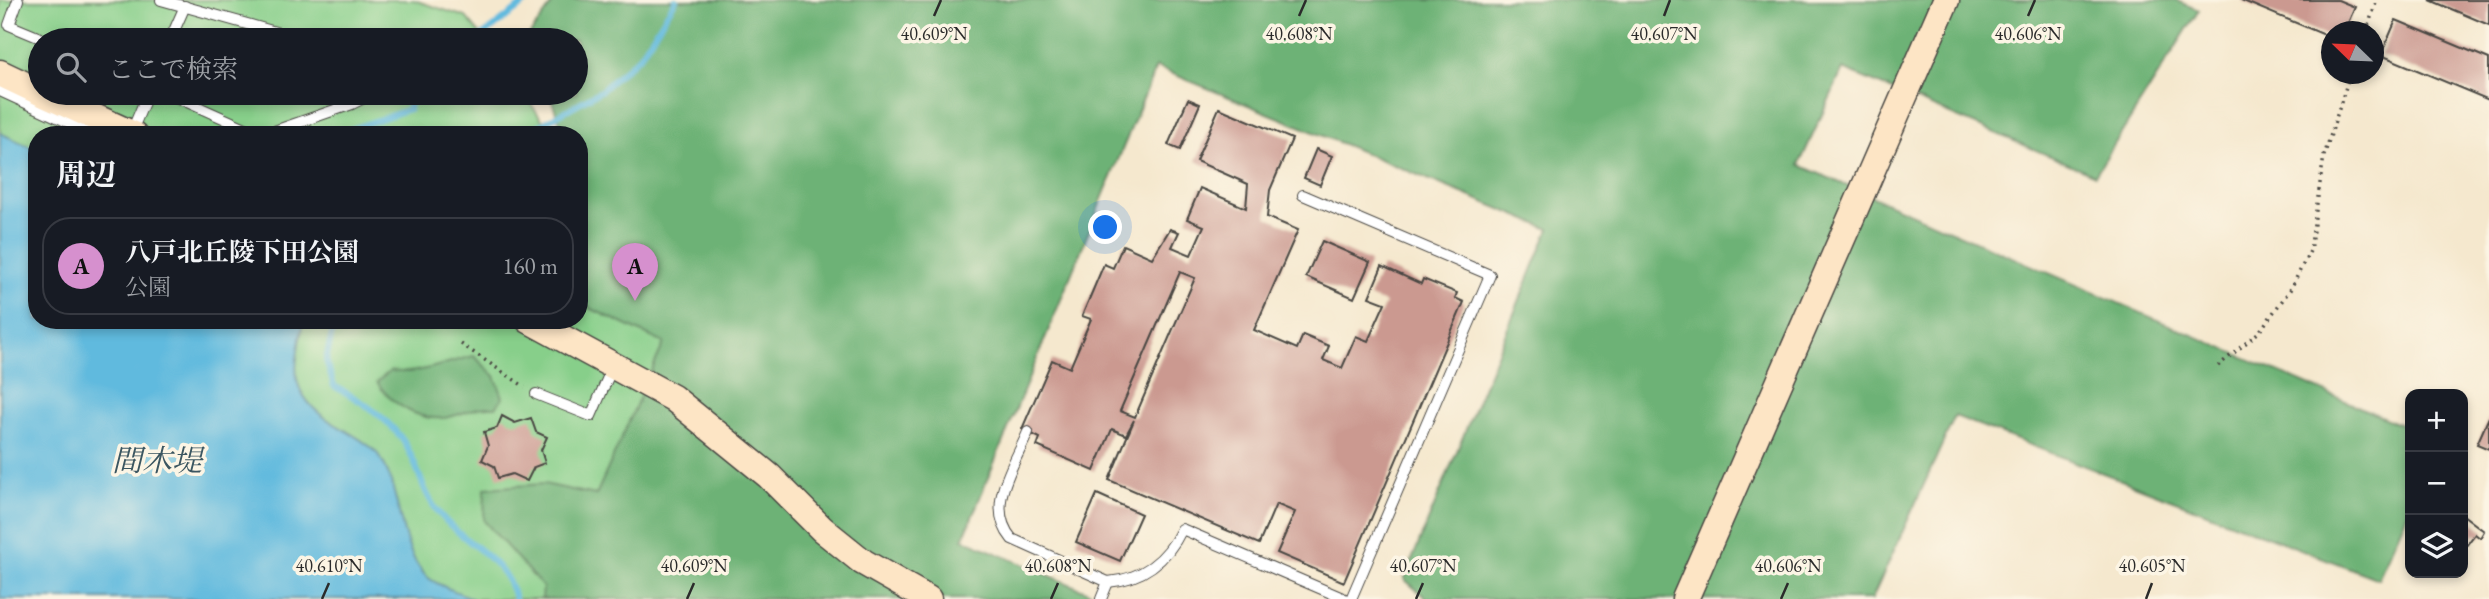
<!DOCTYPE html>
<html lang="ja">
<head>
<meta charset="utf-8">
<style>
	body { margin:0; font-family:"EB Garamond","Noto Serif JP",serif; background:#242831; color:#f1f3f6 }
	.controls { position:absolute; right:21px; bottom:21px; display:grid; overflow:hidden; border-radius:14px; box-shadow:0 4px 10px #0003 }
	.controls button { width:63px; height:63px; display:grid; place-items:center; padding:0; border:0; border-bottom:2px solid #363941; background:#171b24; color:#f1f3f6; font:35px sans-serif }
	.compass { position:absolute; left:2321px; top:21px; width:63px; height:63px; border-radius:50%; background:#171b24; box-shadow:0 4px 10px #0003; rotate:293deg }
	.you { position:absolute; left:1106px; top:228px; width:24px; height:24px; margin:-18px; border:5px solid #fff; border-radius:50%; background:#1a73e8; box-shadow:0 0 0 10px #1a73e833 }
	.badge { display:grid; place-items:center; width:46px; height:46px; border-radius:50%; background:#d690ce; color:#111; font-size:23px; font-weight:700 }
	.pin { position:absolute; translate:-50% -58px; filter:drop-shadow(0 2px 4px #0008) }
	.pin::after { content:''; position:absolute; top:37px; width:24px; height:21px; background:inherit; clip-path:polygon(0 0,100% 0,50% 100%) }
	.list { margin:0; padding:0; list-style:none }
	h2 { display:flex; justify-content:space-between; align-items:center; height:91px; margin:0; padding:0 28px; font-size:30px }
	h2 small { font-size:23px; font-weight:400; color:#9ea1a6 }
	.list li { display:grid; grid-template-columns:46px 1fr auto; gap:21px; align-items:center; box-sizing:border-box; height:98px; margin:0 14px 14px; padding:0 14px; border:2px solid #363941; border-radius:28px }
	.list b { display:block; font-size:26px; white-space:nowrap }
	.list p { margin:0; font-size:23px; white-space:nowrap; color:#9ea1a6 }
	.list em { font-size:23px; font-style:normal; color:#9ea1a6 }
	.icon { flex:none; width:38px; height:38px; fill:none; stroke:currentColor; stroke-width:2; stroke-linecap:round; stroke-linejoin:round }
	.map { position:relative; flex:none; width:2489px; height:599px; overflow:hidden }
	.search { position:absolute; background:#171b24; box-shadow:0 4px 10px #0003; left:28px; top:28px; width:560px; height:77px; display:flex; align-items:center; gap:18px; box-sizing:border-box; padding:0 24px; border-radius:38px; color:#9ea1a6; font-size:26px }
	.panel { position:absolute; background:#171b24; box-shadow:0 4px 10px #0003; left:28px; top:126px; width:560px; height:203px; border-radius:28px }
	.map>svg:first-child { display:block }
	.green { fill:#87cf8a; stroke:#597d5a; stroke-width:2 }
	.forest { fill:#6db276; stroke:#4c6e50; stroke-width:2 }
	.water { fill:#60bade; stroke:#467284; stroke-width:2 }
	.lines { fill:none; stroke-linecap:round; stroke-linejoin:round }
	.stream { stroke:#60bade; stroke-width:6 }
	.building { fill:#cb9990; fill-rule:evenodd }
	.lane-casing { stroke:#494743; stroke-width:12 }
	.secondary-casing { stroke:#494743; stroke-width:29 }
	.path { stroke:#494743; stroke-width:3.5; stroke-dasharray:2 5; stroke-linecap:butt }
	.lane { stroke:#fff; stroke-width:10 }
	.secondary { stroke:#fde5c5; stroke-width:26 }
	.ticks { fill:none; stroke:#2b2b2b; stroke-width:2.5 }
	.labels { text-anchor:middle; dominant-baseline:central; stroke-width:7; stroke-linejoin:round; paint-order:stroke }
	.water-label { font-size:30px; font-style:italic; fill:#3b5661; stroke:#fcf5e5 }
	.ticks-label { font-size:18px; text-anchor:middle; fill:#2b2b2b; stroke:#fcf5e5; stroke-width:7; stroke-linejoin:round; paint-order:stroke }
</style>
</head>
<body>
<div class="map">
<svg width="2489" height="599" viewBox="0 0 2489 599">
	<rect width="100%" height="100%" fill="#fcf5e5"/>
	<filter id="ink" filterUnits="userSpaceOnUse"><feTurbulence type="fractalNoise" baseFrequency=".0143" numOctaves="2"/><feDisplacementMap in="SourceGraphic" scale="14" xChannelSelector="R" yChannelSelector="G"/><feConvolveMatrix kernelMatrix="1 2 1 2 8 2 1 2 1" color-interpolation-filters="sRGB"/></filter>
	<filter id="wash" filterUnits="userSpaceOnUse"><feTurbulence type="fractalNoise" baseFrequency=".00686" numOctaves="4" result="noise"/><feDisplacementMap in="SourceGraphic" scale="28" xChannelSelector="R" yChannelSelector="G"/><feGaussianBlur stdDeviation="1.57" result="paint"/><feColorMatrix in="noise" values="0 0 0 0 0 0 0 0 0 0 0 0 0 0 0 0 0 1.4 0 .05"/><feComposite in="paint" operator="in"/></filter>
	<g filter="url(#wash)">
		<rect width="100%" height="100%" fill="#f5e8ce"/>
		<polygon class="green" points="0,0 414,0 466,17 485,40 40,40 40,93 523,93 553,135 37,135 37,320 579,320 579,172 708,319 592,599 0,599"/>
		<g class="forest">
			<polygon points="555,0 2174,0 2199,10 2095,175 1843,69 1799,165 2410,429 2410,508 2378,579 1955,416 1872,599 1427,599 1404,579 1549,229 1156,67 963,539 1105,599 542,599 543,587 484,521 485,488 544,484 596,495 664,343 579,303 579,135 555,135 563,131 549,93 576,93 576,40 530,40 528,37"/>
			<path d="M474 356 495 376 503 397 496 407C475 406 471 411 453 416 424 425 391 405 377 382L390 371C418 376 445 362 474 356Z"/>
		</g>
		<path class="water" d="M0 133 37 150V320H303C301 341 291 369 300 389 315 421 349 428 373 449 401 474 395 543 425 575 436 586 460 592 473 599H0Z"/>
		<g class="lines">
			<g class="stream">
				<polyline points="470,40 482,36 529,0"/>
				<polyline points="335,135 409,109 410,93"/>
				<polyline points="523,135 602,90 640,56 676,0"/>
				<path d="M335 320 326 360 334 386C360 400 384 415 402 439 420 465 420 494 445 520 470 547 507 561 515 599"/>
			</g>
		</g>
		<g id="blocks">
			<g class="building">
				<polygon points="2241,0 2338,0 2355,7 2344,32 2332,32 2332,38"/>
				<polygon points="2430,0 2489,0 2489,25"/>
				<polygon points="2396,20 2489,59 2489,100 2381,55"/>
				<polygon points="1188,99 1200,104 1180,150 1168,145"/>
				<path d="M1219 108 1292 139 1270 190 1267 217 1298 230 1254 330 1297 349 1303 335 1329 346 1323 360 1342 368 1356 336 1368 341 1385 303 1369 297 1382 266 1421 284 1423 279 1457 293 1455 298 1464 302 1344 582 1277 553 1295 512 1276 504 1259 544 1109 480 1134 420 1126 435 1112 429 1094 471 1037 446 1040 438 1022 429 1052 360 1070 368 1091 319 1082 316 1104 264 1113 268 1123 245 1152 258 1170 229 1179 232 1172 247 1191 255 1204 226 1187 219 1200 188 1246 208 1248 184 1196 161ZM1180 272 1195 278 1135 417 1120 411Z"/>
				<polygon points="1316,149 1332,156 1320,185 1304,178"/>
				<polygon points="1322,241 1370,262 1354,298 1306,277"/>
				<polygon points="502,416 515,423 531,418 536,432 547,437 541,450 545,463 534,467 527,481 512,474 498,478 494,466 482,460 488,446 484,432 497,428"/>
				<polygon points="2489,417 2489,449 2477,444"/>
				<polygon points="1097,494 1141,514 1120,561 1076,542"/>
				<polygon points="2463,515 2484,531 2480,538 2475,534 2463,550"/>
			</g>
		</g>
	</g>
	<g filter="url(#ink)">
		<use href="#blocks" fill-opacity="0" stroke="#494743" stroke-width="2"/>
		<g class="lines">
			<g class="lane-casing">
				<g id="lane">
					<polyline points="18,0 9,25 45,40"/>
					<polyline points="161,0 304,40"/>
					<polyline points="170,40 185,6"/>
					<polyline points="0,91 96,135"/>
					<polyline points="167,93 261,135"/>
					<polyline points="131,133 148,93"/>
					<polyline points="263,135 352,104 362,99 365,93"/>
					<polyline points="1303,195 1490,275 1351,599"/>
					<polyline points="536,394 591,416 613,366"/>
					<path d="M1028 432C1014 466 984 506 1012 539L1108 582 1101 599"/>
					<path d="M1108 582C1143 579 1167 560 1182 529L1345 599"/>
				</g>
			</g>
			<g class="secondary-casing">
				<g id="secondary">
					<polyline points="0,73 40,92"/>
					<polyline points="42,93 134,135"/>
					<polyline points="529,320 673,398 769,476 822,529 863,562 928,599"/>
					<polyline points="1685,599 1946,0"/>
				</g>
			</g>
			<g class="path">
				<polyline points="2366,32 2377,0"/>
				<polyline points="461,344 525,387"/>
				<polyline points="2218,366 2259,332 2290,290 2310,251 2324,156 2350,74"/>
			</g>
			<use href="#lane" class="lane"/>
			<use href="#secondary" class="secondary"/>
		</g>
	</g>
	<path class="ticks" d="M934 16 941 0M1299 16 1306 0M1664 16 1670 0M2028 16 2035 0M322 599 329 583M687 599 694 583M1051 599 1058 583M1416 599 1423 583M1781 599 1788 583M2146 599 2152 583"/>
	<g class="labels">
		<g class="water-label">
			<text x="157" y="460">間木堤</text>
		</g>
	</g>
	<g class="ticks-label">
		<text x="1299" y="40">40.608°N</text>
		<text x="2028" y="40">40.606°N</text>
		<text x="934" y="40">40.609°N</text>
		<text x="1664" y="40">40.607°N</text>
		<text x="329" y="572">40.610°N</text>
		<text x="694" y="572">40.609°N</text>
		<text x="1058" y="572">40.608°N</text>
		<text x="1423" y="572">40.607°N</text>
		<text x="1788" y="572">40.606°N</text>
		<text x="2152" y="572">40.605°N</text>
	</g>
</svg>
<div class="controls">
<button>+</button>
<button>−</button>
<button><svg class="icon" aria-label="layers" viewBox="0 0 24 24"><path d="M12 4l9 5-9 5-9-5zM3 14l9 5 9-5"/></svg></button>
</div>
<svg class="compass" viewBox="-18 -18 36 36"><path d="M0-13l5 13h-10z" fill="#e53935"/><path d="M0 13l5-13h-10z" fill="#9ea1a6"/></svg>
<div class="you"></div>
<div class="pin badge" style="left:635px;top:301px">A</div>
<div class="search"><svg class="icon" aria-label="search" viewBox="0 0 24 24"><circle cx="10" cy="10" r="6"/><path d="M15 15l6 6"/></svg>ここで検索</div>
<section class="panel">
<h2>周辺<small></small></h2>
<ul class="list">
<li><span class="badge">A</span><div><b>八戸北丘陵下田公園</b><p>公園</p></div><em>160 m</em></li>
</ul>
</section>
</div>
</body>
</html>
